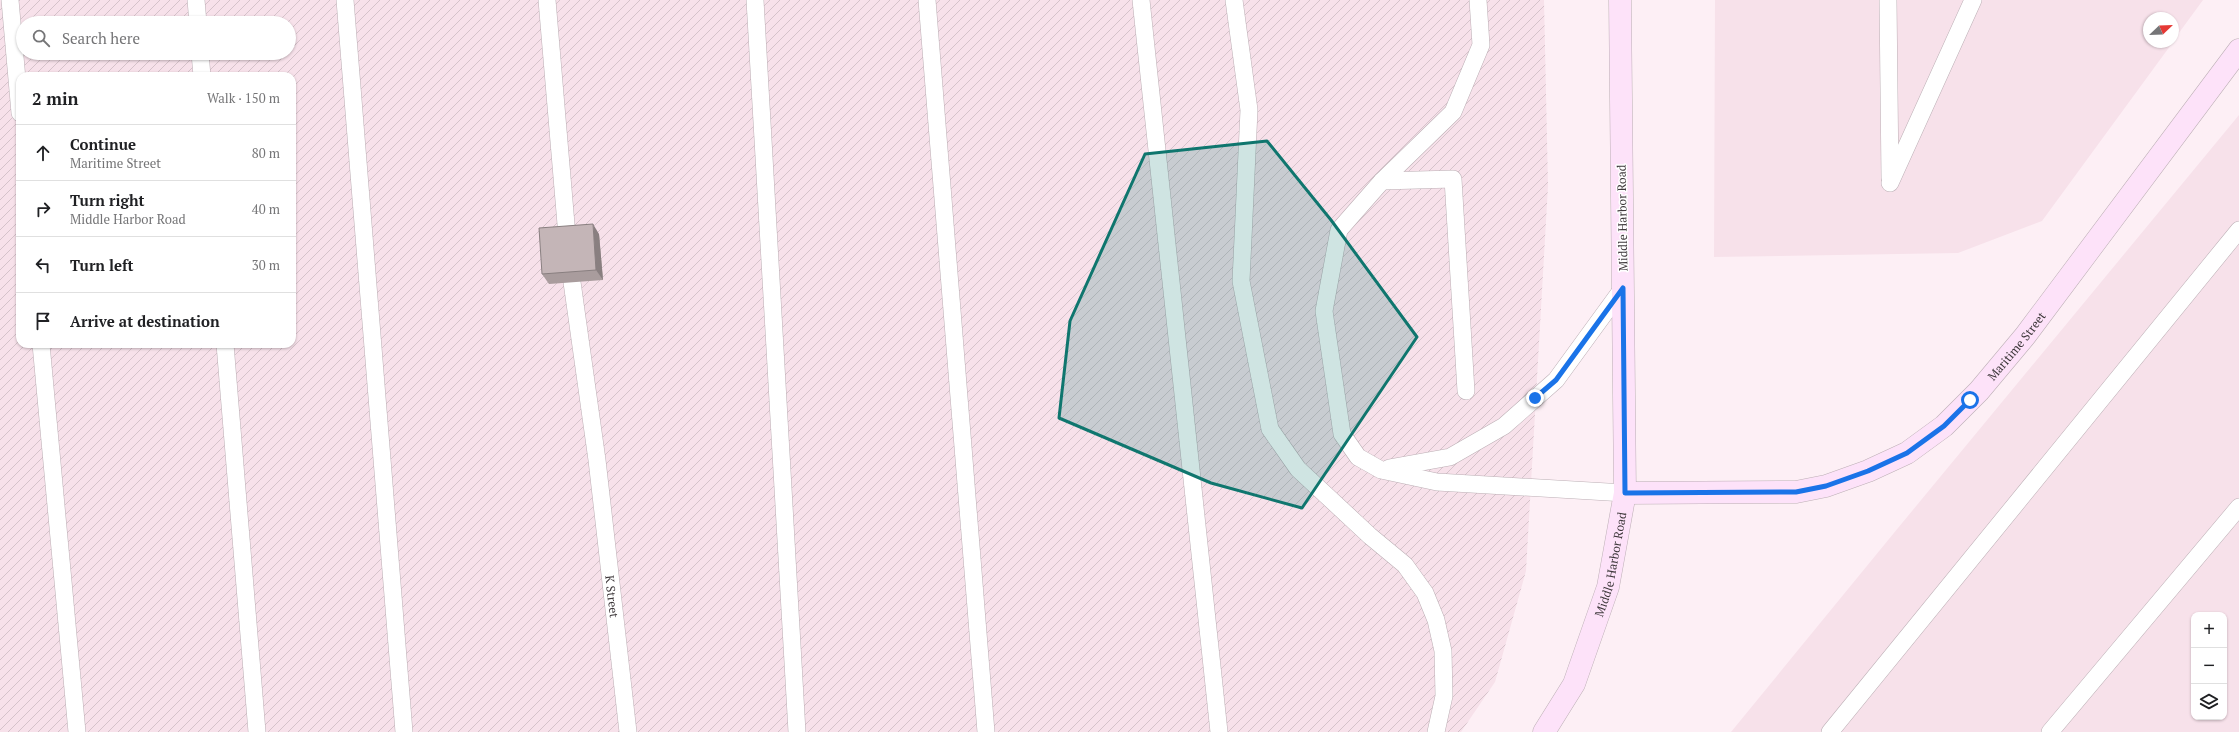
<!DOCTYPE html>
<html lang="en">
<head>
<meta charset="utf-8">
<style>
	body { margin:0; font-family:"PT Serif",serif; background:#f2f2f2; color:#202124 }
	.controls { position:absolute; right:12px; bottom:12px; display:grid; overflow:hidden; border-radius:8px; box-shadow:0 1px 3px #0004 }
	.controls button { width:36px; height:36px; display:grid; place-items:center; padding:0; border:0; border-bottom:1px solid #e0e0e0; background:#fff; color:#202124; font:20px sans-serif }
	.compass { position:absolute; left:2143px; top:12px; width:36px; height:36px; border-radius:50%; background:#fff; box-shadow:0 1px 3px #0004; rotate:67deg }
	.stop { position:absolute; width:12px; height:12px; margin:-9px; border:3px solid #1a73e8; border-radius:50%; background:#fff }
	.stop.end { background:#1a73e8; border-color:#fff; box-shadow:0 1px 4px #0008 }
	.list { margin:0; padding:0; list-style:none }
	h2 { display:flex; justify-content:space-between; align-items:center; height:52px; margin:0; padding:0 16px; font-size:17px }
	h2 small { font-size:13px; font-weight:400; color:#757577 }
	.list li { display:grid; grid-template-columns:26px 1fr auto; gap:12px; align-items:center; box-sizing:border-box; height:56px; padding:0 16px; border-top:1px solid #e0e0e0 }
	.list b { display:block; font-size:15px; white-space:nowrap }
	.list p { margin:0; font-size:13px; white-space:nowrap; color:#757577 }
	.list em { font-size:13px; font-style:normal; color:#757577 }
	.icon { flex:none; width:22px; height:22px; fill:none; stroke:currentColor; stroke-width:2; stroke-linecap:round; stroke-linejoin:round }
	.map { position:relative; flex:none; width:2239px; height:732px; overflow:hidden }
	.search { position:absolute; background:#fff; box-shadow:0 1px 3px #0004; left:16px; top:16px; width:280px; height:44px; display:flex; align-items:center; gap:10px; box-sizing:border-box; padding:0 14px; border-radius:22px; color:#757577; font-size:15px }
	.panel { position:absolute; background:#fff; box-shadow:0 1px 3px #0004; left:16px; top:72px; width:280px; height:276px; border-radius:12px }
	.map>svg:first-child { display:block }
	.built { fill:#f7e1ea; fill-rule:evenodd }
	.industrial { fill:url(#industrial-furrows); fill-rule:evenodd }
	.lines { fill:none; stroke-linecap:round; stroke-linejoin:round }
	.lane-casing { stroke:#bcafb5; stroke-width:18 }
	.secondary-casing { stroke:#bcafb5; stroke-width:23 }
	.lane { stroke:#fff; stroke-width:17 }
	.secondary { stroke:#fde2f9; stroke-width:22 }
	.wall { fill:#a99c9d }
	.shaded-wall { fill:#897f80 }
	.building { fill:#c4b5b7; stroke:#897f80 }
	.route { stroke:#1a73e8; stroke-width:5 }
	.marked { fill:#0f766e; fill-opacity:0.2; stroke:#0f766e; stroke-width:3; stroke-linejoin:round }
	.labels { text-anchor:middle; dominant-baseline:central; stroke-width:3; stroke-linejoin:round; paint-order:stroke }
	.street-label { font-size:12px; fill:#3e383b; stroke:#fff }
</style>
</head>
<body>
<div class="map">
<svg width="2239" height="732" viewBox="0 0 2239 732">
	<defs>
		<pattern id="industrial-furrows" width="10" height="10" patternUnits="userSpaceOnUse"><rect width="10" height="10" fill="#f7e1ea"/><path d="M-1 1l2-2M0 10L10 0M9 11l2-2" fill="none" stroke="#d5c2ca"/></pattern>
	</defs>
	<rect width="100%" height="100%" fill="#fdeff5"/>
	<g class="built">
		<polygon points="1715,0 2203,0 2173,41 2173,18 2149,18 2149,42 2173,42 2042,221 1958,253 1714,257"/>
		<path d="M2239 115V732H1731L1898 528ZM2194 615H2224V717H2194Z"/>
	</g>
	<path class="industrial" d="M0 0H1544L1548 186 1526 571 1495 682 1461 732H0ZM23 23H289V53H23ZM20 76H292V344H20Z"/>
	<g class="lines">
		<g class="lane-casing">
			<g id="lane">
				<polyline points="10,0 20,113"/>
				<polyline points="196,0 198,23"/>
				<polyline points="345,0 404,732"/>
				<polyline points="547,0 567,236"/>
				<polyline points="755,0 797,732"/>
				<polyline points="927,0 986,732"/>
				<polyline points="1141,0 1219,732"/>
				<polyline points="1234,0 1249,110 1241,281 1270,429 1298,469 1370,536 1405,565 1425,593 1436,620 1443,651 1444,696 1436,732"/>
				<polyline points="1478,0 1481,45 1453,112 1382,181 1339,230 1324,311 1342,434 1358,457 1381,470 1437,482 1625,493"/>
				<polyline points="1888,0 1890,178"/>
				<polyline points="200,53 202,76"/>
				<polyline points="1382,181 1453,179 1466,391"/>
				<polyline points="1890,183 1973,0"/>
				<path id="s1" d="M572 282 597 460 628 732"/>
				<polyline points="41,344 77,732"/>
				<polyline points="225,344 257,732"/>
				<polyline points="1389,468 1450,457 1504,426 1556,380 1623,288"/>
				<polyline points="1830,732 2239,230"/>
				<polyline points="2050,732 2239,507"/>
			</g>
		</g>
		<g class="secondary-casing">
			<g id="secondary">
				<path id="s2" d="M1625 493 1796 492 1826 486 1868 471 1907 453 1944 426 1979 391 2025 336 2239 50"/>
				<path id="s3" d="M1544 732 1574 684 1608 587 1625 493 1620 0"/>
			</g>
		</g>
		<use href="#lane" class="lane"/>
		<use href="#secondary" class="secondary"/>
	</g>
	<polygon class="wall" points="599,234 603,280 549,284 542,274"/>
	<polygon class="shaded-wall" points="593,224 599,234 603,280 596,270"/>
	<polygon class="building" points="593,224 596,270 542,274 539,228"/>
	<g class="lines">
		<polyline class="route" points="1535,398 1556,380 1623,288 1625,493 1796,492 1826,486 1868,471 1907,453 1944,426 1970,400"/>
	</g>
	<path class="marked" d="M1267 141 1331 220 1417 337 1302 508 1211 483 1059 418 1070 321 1145 154Z"/>
	<g class="labels">
		<g class="street-label">
			<text transform="translate(1622 218) rotate(-91)">Middle Harbor Road</text>
			<text stroke="none"><textPath href="#s2" startOffset="443">Maritime Street</textPath></text>
			<text stroke="none"><textPath href="#s3" startOffset="182">Middle Harbor Road</textPath></text>
			<text stroke="none"><textPath href="#s1" startOffset="317">K Street</textPath></text>
		</g>
	</g>
</svg>
<div class="controls">
<button>+</button>
<button>−</button>
<button><svg class="icon" aria-label="layers" viewBox="0 0 24 24"><path d="M12 4l9 5-9 5-9-5zM3 14l9 5 9-5"/></svg></button>
</div>
<svg class="compass" viewBox="-18 -18 36 36"><path d="M0-13l5 13h-10z" fill="#e53935"/><path d="M0 13l5-13h-10z" fill="#757577"/></svg>
<div class="stop" style="left:1970px;top:400px"></div>
<div class="stop end" style="left:1535px;top:398px"></div>
<div class="search"><svg class="icon" aria-label="search" viewBox="0 0 24 24"><circle cx="10" cy="10" r="6"/><path d="M15 15l6 6"/></svg>Search here</div>
<section class="panel">
<h2>2 min<small>Walk · 150 m</small></h2>
<ul class="list">
<li><svg class="icon" aria-label="ahead" viewBox="0 0 24 24"><path d="M12 20V5M6 11l6-6 6 6"/></svg><div><b>Continue</b><p>Maritime Street</p></div><em>80 m</em></li>
<li><svg class="icon" aria-label="right" viewBox="0 0 24 24"><path d="M7 20v-9h11M14 6l5 5-5 5"/></svg><div><b>Turn right</b><p>Middle Harbor Road</p></div><em>40 m</em></li>
<li><svg class="icon" aria-label="left" viewBox="0 0 24 24"><path d="M17 20v-9H6M10 6l-5 5 5 5"/></svg><div><b>Turn left</b></div><em>30 m</em></li>
<li><svg class="icon" aria-label="arrive" viewBox="0 0 24 24"><path d="M6 21V4h12l-3 4 3 4H6"/></svg><div><b>Arrive at destination</b></div></li>
</ul>
</section>
</div>
</body>
</html>
